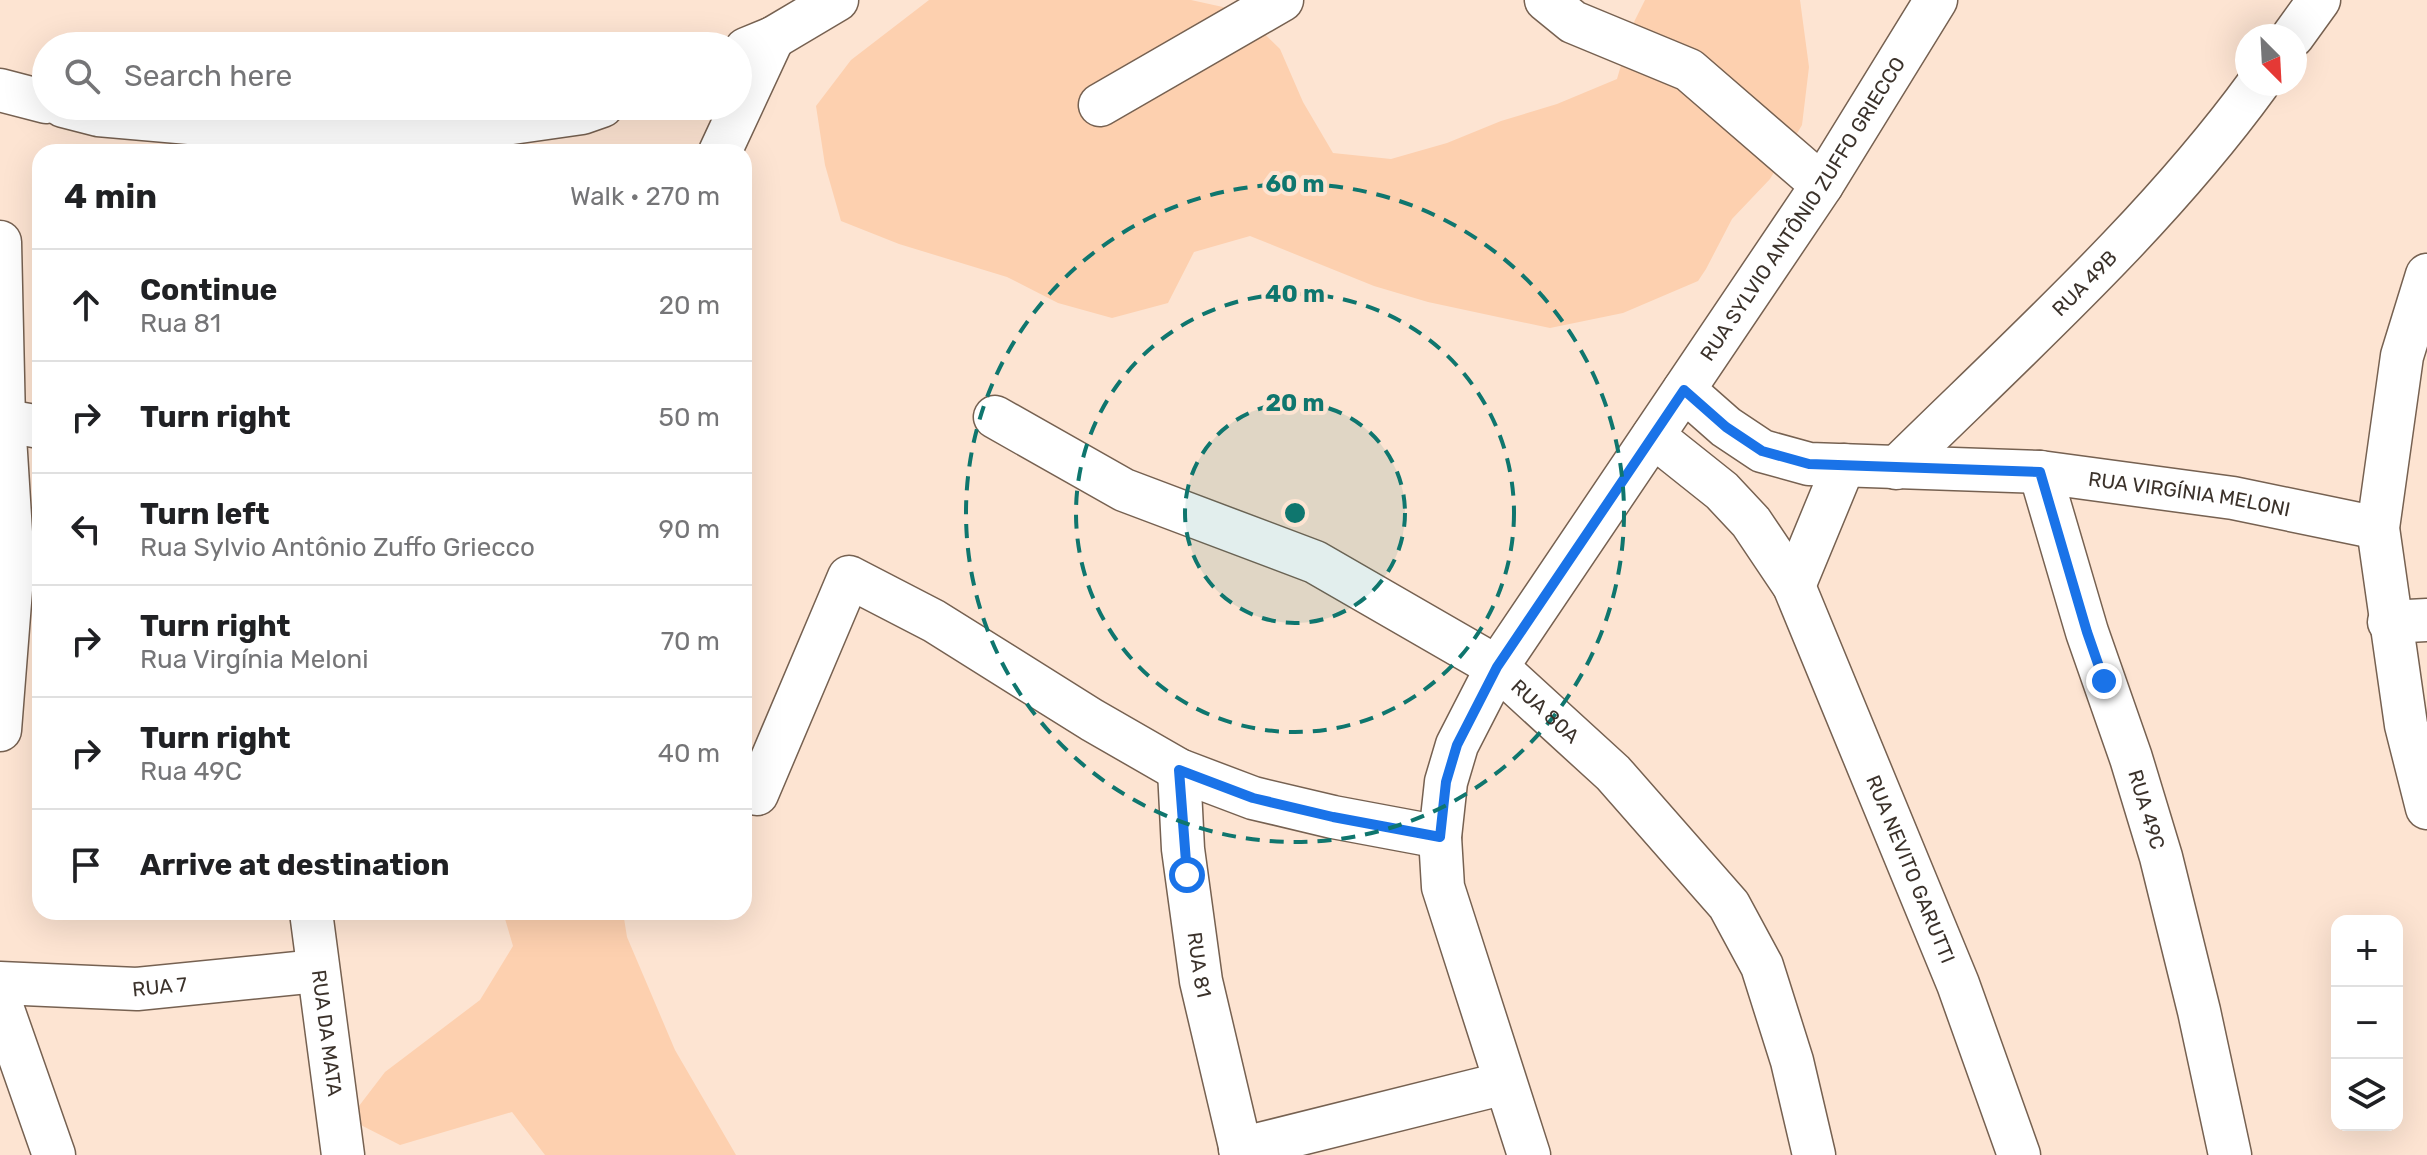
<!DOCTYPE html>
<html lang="en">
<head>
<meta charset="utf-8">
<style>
	body { margin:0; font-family:Rubik,sans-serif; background:#f2f2f2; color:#202124 }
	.controls { position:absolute; right:24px; bottom:24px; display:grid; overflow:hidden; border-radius:16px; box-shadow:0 8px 32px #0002 }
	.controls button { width:72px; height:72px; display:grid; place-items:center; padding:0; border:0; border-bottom:2px solid #e0e0e0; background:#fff; color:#202124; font:40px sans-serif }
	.compass { position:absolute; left:2235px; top:24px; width:72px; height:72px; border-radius:50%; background:#fff; box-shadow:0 8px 32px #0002; rotate:156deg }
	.stop { position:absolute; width:24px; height:24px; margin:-18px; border:6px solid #1a73e8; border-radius:50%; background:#fff }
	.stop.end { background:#1a73e8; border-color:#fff; box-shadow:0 2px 8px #0008 }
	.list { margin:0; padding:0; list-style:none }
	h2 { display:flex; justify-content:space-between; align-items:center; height:104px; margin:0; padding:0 32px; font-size:34px }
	h2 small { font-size:26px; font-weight:400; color:#757577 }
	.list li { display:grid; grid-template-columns:52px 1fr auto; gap:24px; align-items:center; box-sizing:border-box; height:112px; padding:0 32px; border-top:2px solid #e0e0e0 }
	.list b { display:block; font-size:30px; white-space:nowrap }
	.list p { margin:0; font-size:26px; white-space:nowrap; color:#757577 }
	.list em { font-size:26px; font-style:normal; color:#757577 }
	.icon { flex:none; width:44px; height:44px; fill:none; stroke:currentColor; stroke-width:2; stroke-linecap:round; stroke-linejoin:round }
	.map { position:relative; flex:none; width:2427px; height:1155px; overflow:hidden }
	.search { position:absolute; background:#fff; box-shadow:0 8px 32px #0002; left:32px; top:32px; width:720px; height:88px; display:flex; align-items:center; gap:20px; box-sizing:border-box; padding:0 28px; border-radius:44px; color:#757577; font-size:30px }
	.panel { position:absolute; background:#fff; box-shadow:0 8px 32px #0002; left:32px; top:144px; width:720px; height:776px; border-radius:24px }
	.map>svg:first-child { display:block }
	.green { fill:#fdd0af }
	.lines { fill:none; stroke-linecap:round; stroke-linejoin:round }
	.minor-casing { stroke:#766151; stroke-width:45 }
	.minor { stroke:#fff; stroke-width:42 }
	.route { stroke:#1a73e8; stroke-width:10 }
	.ring { fill:none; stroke:#0f766e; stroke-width:4; stroke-dasharray:14 10 }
	.labels { text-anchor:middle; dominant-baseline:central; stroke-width:8; stroke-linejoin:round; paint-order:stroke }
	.street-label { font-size:20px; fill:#3b322b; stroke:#fde4d2 }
	.centre { fill:#0f766e; stroke:#fde4d2; stroke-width:4 }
	.ring-label { font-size:24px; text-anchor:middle; font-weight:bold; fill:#0f766e; stroke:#fde4d2; stroke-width:8; stroke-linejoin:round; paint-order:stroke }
</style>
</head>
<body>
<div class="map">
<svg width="2427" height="1155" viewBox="0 0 2427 1155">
	<rect width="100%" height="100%" fill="#fde4d2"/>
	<g class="green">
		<polygon points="929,0 1191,0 1241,11 1280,49 1303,102 1333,153 1391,159 1447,143 1501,121 1557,104 1617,79 1633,24 1645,0 1800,0 1809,67 1802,125 1770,179 1732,219 1706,269 1698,281 1623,313 1550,328 1428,302 1374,286 1250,236 1194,252 1168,303 1112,318 1058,303 1007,277 899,244 841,221 825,165 816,106 851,60"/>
		<polygon points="503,912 623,912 627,937 675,1050 736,1155 545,1155 512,1112 400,1145 349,1119 385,1072 480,1000 513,946"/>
	</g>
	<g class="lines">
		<g class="minor-casing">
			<g id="minor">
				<polyline points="1546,0 1573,22 1689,70 1822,185"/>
				<polyline points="2293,36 2319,0"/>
				<polyline points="746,49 773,38 837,0"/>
				<polyline points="0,90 46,102"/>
				<polyline points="1100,105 1282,0"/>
				<polyline points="63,106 98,115 281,131 407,138 582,113 602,106"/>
				<polyline points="720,152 773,38"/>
				<polyline points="0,242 4,421 13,564 0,730"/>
				<polyline points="2427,275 2402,356 2378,528 2406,725 2427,808"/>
				<path id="s1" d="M1684 390 1726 427 1762 451 1809 464 2040 472 2233 498 2378 528"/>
				<path id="s2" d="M995 417 1124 490 1315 562 1497 667 1613 773 1729 905 1762 966 1792 1061 1814 1155"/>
				<polyline points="0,420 40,427"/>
				<path id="s3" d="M1653 436 1722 491 1751 522 1794 586 1958 984 2019 1155"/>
				<path id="s4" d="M1896 468C2019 347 2157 223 2258 84"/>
				<path id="s5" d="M2040 472 2087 632 2131 758 2161 857 2199 1011 2230 1155"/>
				<polyline points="1794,586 1844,465"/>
				<polyline points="2389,622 2427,620"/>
				<path id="s6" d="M1179 770 1183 849 1201 981 1242 1155"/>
				<polyline points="757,794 849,577 934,621 1092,720 1179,770 1253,798 1333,817 1440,837"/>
				<path id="s7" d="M311 912 343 1155"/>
				<path id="s8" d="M0 983 137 989 317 971"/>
				<polyline points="0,1001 54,1155"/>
				<polyline points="1240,1149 1505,1083"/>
				<path id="s9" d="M1529 1155 1443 887 1440 837 1446 782 1457 745 1497 667 1822 185 1936 0"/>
			</g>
		</g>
		<use href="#minor" class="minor"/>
	</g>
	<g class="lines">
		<polyline class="route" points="1187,875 1179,770 1253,798 1333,817 1440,837 1446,782 1457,745 1497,667 1684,390 1726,427 1762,451 1809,464 2040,472 2087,632 2104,681"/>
	</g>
	<circle cx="1295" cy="513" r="110" fill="#0f766e" fill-opacity=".12"/>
	<g class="ring">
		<circle cx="1295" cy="513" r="110"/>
		<circle cx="1295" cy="513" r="219"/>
		<circle cx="1295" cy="513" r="329"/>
	</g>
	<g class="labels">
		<g class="street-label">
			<text stroke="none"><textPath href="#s9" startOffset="1064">RUA SYLVIO ANTÔNIO ZUFFO GRIECCO</textPath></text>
			<text stroke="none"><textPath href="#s4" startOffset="264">RUA 49B</textPath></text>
			<text stroke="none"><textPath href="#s1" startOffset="530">RUA VIRGÍNIA MELONI</textPath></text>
			<text stroke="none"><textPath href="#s2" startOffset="628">RUA 80A</textPath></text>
			<text stroke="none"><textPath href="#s5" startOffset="354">RUA 49C</textPath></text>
			<text stroke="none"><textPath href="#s3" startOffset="514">RUA NEVITO GARUTTI</textPath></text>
			<text stroke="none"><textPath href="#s6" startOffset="196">RUA 81</textPath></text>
			<text stroke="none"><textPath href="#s8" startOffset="160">RUA 7</textPath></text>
			<text stroke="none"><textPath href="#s7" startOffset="122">RUA DA MATA</textPath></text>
		</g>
	</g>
	<circle cx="1295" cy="513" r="12" class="centre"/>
	<g class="ring-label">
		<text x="1295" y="192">60 m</text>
		<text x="1295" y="302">40 m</text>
		<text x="1295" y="411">20 m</text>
	</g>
</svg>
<div class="controls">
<button>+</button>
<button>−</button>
<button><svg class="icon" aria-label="layers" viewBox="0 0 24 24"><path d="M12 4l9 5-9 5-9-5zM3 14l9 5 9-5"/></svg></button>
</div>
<svg class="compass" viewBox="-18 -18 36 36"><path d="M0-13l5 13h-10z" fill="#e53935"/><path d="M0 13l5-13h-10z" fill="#757577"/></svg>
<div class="stop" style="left:1187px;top:875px"></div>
<div class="stop end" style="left:2104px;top:681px"></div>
<div class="search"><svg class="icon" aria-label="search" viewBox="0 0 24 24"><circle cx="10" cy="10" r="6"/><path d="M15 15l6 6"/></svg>Search here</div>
<section class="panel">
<h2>4 min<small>Walk · 270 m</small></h2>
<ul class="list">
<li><svg class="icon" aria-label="ahead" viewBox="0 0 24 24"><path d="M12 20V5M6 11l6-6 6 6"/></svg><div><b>Continue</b><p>Rua 81</p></div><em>20 m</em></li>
<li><svg class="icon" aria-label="right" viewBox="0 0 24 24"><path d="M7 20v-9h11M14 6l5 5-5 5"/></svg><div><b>Turn right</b></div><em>50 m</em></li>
<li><svg class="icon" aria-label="left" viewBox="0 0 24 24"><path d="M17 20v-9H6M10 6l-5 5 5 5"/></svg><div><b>Turn left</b><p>Rua Sylvio Antônio Zuffo Griecco</p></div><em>90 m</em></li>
<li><svg class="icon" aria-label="right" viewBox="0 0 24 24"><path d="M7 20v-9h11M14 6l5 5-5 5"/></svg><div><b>Turn right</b><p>Rua Virgínia Meloni</p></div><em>70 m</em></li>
<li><svg class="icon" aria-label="right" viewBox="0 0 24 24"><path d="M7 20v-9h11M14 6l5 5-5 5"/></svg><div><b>Turn right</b><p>Rua 49C</p></div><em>40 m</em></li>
<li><svg class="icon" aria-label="arrive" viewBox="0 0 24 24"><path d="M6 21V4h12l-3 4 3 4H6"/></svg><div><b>Arrive at destination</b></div></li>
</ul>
</section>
</div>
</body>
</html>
